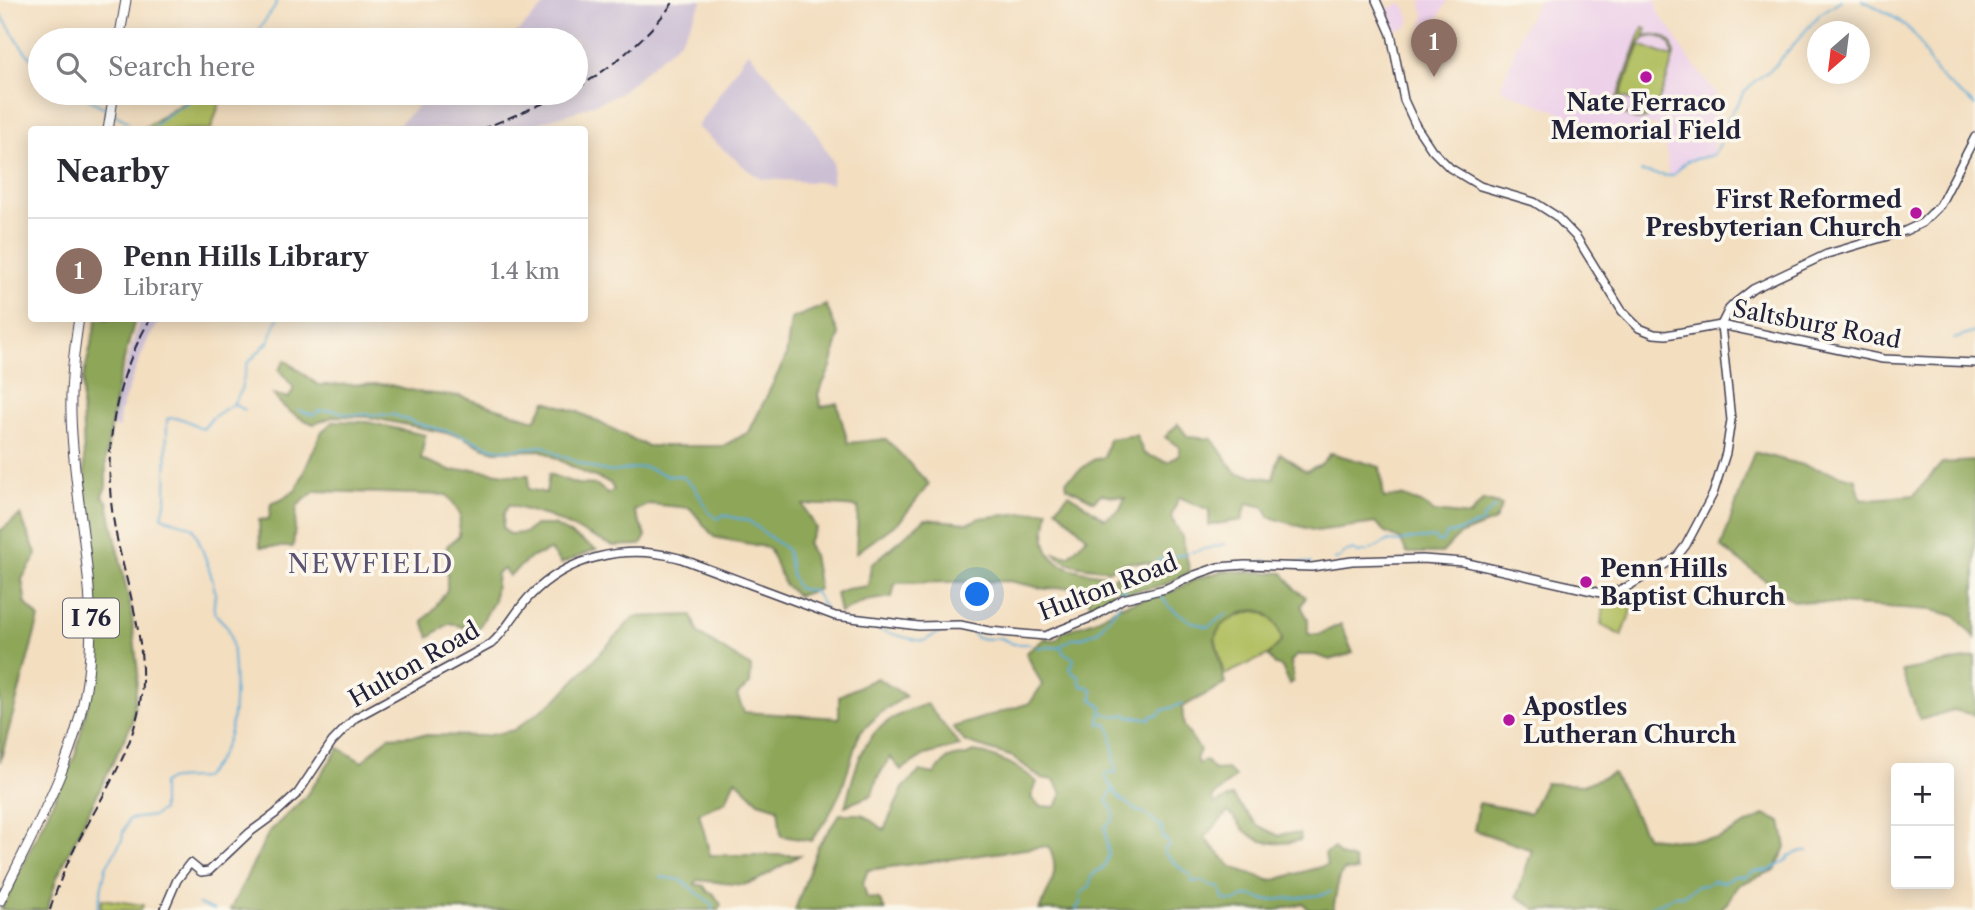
<!DOCTYPE html>
<html lang="en">
<head>
<meta charset="utf-8">
<style>
	body { margin:0; font-family:"Libre Caslon Text",serif; background:#f7f7f7; color:#2b2b33 }
	.controls { position:absolute; right:21px; bottom:21px; display:grid; overflow:hidden; border-radius:7px; box-shadow:0 4px 18px #0003 }
	.controls button { width:63px; height:63px; display:grid; place-items:center; padding:0; border:0; border-bottom:2px solid #e1e1e2; background:#fff; color:#2b2b33; font:35px sans-serif }
	.compass { position:absolute; left:1807px; top:21px; width:63px; height:63px; border-radius:50%; background:#fff; box-shadow:0 4px 18px #0003; rotate:208deg }
	.you { position:absolute; left:978px; top:595px; width:24px; height:24px; margin:-18px; border:5px solid #fff; border-radius:50%; background:#1a73e8; box-shadow:0 0 0 10px #1a73e833 }
	.badge { display:grid; place-items:center; width:46px; height:46px; border-radius:50%; background:#b5179e; color:#fff; font-size:23px; font-weight:700 }
	.pin { position:absolute; translate:-50% -58px; filter:drop-shadow(0 2px 4px #0008) }
	.pin::after { content:''; position:absolute; top:37px; width:24px; height:21px; background:inherit; clip-path:polygon(0 0,100% 0,50% 100%) }
	.list { margin:0; padding:0; list-style:none }
	h2 { display:flex; justify-content:space-between; align-items:center; height:91px; margin:0; padding:0 28px; font-size:30px }
	h2 small { font-size:23px; font-weight:400; color:#7c7c81 }
	.list li { display:grid; grid-template-columns:46px 1fr auto; gap:21px; align-items:center; box-sizing:border-box; height:105px; padding:0 28px; border-top:2px solid #e1e1e2 }
	.list b { display:block; font-size:26px; white-space:nowrap }
	.list p { margin:0; font-size:23px; white-space:nowrap; color:#7c7c81 }
	.list em { font-size:23px; font-style:normal; color:#7c7c81 }
	.icon { flex:none; width:38px; height:38px; fill:none; stroke:currentColor; stroke-width:2; stroke-linecap:round; stroke-linejoin:round }
	.map { position:relative; flex:none; width:1975px; height:910px; overflow:hidden }
	.search { position:absolute; background:#fff; box-shadow:0 4px 18px #0003; left:28px; top:28px; width:560px; height:77px; display:flex; align-items:center; gap:18px; box-sizing:border-box; padding:0 24px; border-radius:38px; color:#7c7c81; font-size:26px }
	.panel { position:absolute; background:#fff; box-shadow:0 4px 18px #0003; left:28px; top:126px; width:560px; height:196px; border-radius:7px }
	.map>svg:first-child { display:block }
	.built { fill:#edd1e9 }
	.industrial { fill:#ccbfd4 }
	.green { fill:#b2c062; stroke:#6a714e; stroke-width:2; fill-rule:evenodd }
	.forest { fill:#8da658; stroke:#58644a; stroke-width:2 }
	.lines { fill:none; stroke-linecap:round; stroke-linejoin:round }
	.stream { stroke:#5dacd7; stroke-width:2 }
	.major-casing { stroke:#413e4f; stroke-width:10 }
	.highway-casing { stroke:#413e4f; stroke-width:11 }
	.major { stroke:#fff; stroke-width:7 }
	.highway { stroke:#fff; stroke-width:9 }
	.rail { stroke:#22223b; stroke-width:2; stroke-dasharray:10 5; stroke-linecap:butt }
	.poi-dot { fill:#b5179e; stroke:#fbf7ec; stroke-width:2.5 }
	.labels { text-anchor:middle; dominant-baseline:central; stroke-width:7; stroke-linejoin:round; paint-order:stroke }
	.shield { fill:#fbf7ec; stroke:#636270; stroke-width:2 }
	.shield-label { font-size:23px; font-weight:bold; fill:#22223b }
	.poi-label { font-size:24px; font-weight:bold; fill:#22223b; stroke:#fbf7ec; text-anchor:start }
	.street-label { font-size:24px; fill:#22223b; stroke:#fbf7ec }
	.neighbourhood-label { font-size:26px; letter-spacing:2px; fill:#5a5372; stroke:#fbf7ec }
</style>
</head>
<body>
<div class="map">
<svg width="1975" height="910" viewBox="0 0 1975 910">
	<rect width="100%" height="100%" fill="#fbf7ec"/>
	<filter id="ink" filterUnits="userSpaceOnUse"><feTurbulence type="fractalNoise" baseFrequency=".0143" numOctaves="2"/><feDisplacementMap in="SourceGraphic" scale="14" xChannelSelector="R" yChannelSelector="G"/><feConvolveMatrix kernelMatrix="1 2 1 2 8 2 1 2 1" color-interpolation-filters="sRGB"/></filter>
	<filter id="wash" filterUnits="userSpaceOnUse"><feTurbulence type="fractalNoise" baseFrequency=".00686" numOctaves="4" result="noise"/><feDisplacementMap in="SourceGraphic" scale="28" xChannelSelector="R" yChannelSelector="G"/><feGaussianBlur stdDeviation="1.57" result="paint"/><feColorMatrix in="noise" values="0 0 0 0 0 0 0 0 0 0 0 0 0 0 0 0 0 1.4 0 .05"/><feComposite in="paint" operator="in"/></filter>
	<g filter="url(#wash)">
		<rect width="100%" height="100%" fill="#f3dec0"/>
		<g class="built">
			<polygon points="1423,0 1448,0 1431,31 1422,27 1425,18 1421,5"/>
			<polygon points="1539,0 1656,0 1658,12 1673,32 1682,49 1716,94 1713,155 1687,161 1673,175 1668,176 1666,132 1653,124 1631,132 1589,124 1500,89 1522,30"/>
			<polygon points="1400,4 1405,6 1410,21 1407,27 1396,30 1387,9"/>
		</g>
		<g class="industrial">
			<polygon points="550,0 703,0 681,40 619,94 572,113 516,129 394,129 431,93 576,93 576,40 505,40 521,29"/>
			<polygon points="748,51 812,126 833,162 832,183 762,179 749,171 697,127"/>
			<polygon points="140,319 161,319 148,339 131,381 120,412 119,428 110,426 113,408"/>
		</g>
		<g class="green">
			<path d="M1643 27 1647 29 1644 36C1660 32 1673 37 1674 55 1671 67 1659 106 1651 114 1640 125 1626 118 1618 107L1616 111 1613 109ZM1654 36C1666 37 1673 44 1672 57L1640 45 1620 96 1639 44 1645 38ZM1621 96 1652 108 1653 109C1639 124 1616 116 1621 96Z"/>
			<polygon points="199,93 225,93 222,96 211,129 146,130 144,128"/>
			<polygon points="1616,592 1635,600 1622,636 1601,625 1606,593"/>
			<path d="M1254 611C1270 612 1280 626 1282 641L1268 655 1224 675 1215 638C1219 621 1239 615 1254 611Z"/>
			<polygon points="102,899 143,905 141,910 100,910"/>
		</g>
		<g class="forest">
			<path d="M826 305 839 335 831 367 818 394 821 407 837 403 848 443 886 439 929 484 900 521 856 553 858 507 829 505H803L816 528 807 543 813 555 819 589 797 596 784 584 769 548 714 537 690 508 649 504 634 511 646 536 641 545 613 546 550 517 509 505 504 513 503 528 509 534 525 533 535 525H554L596 549 561 564 550 550 530 558 509 576 504 569 497 573 494 601 477 631 450 623 429 637 423 621 434 609 447 590V546L459 536 460 514 447 495 315 491 297 506 293 547H260L259 520 269 519 271 503 279 501 296 490 322 431 334 421 367 422 425 435 421 459 453 471 472 469 512 475H529L528 489 546 493 549 474 577 484 597 485 608 494 614 490 610 483 582 472 541 450 495 451 482 447 461 436 368 417 335 416 314 424C298 418 282 409 273 394L289 398 294 388 279 370 285 360 318 385 386 384 423 393 459 396 535 420 546 401 578 412 647 446H723L749 432 786 357 791 319Z"/>
			<polygon points="97,319 135,319 118,383 106,457 106,487 102,495 108,503 131,610 138,673 132,723 57,877 47,910 1,910 75,756 97,667 95,598 85,486 82,405 83,379"/>
			<path d="M1178 424 1188 437 1212 439 1236 473 1273 479 1280 453 1306 471 1321 464 1331 453 1380 467 1384 498 1401 496 1421 503 1435 512 1470 516 1483 500 1502 505 1495 521 1459 535 1442 553H1407L1400 539 1385 533 1377 523 1316 531 1269 517 1264 507 1247 503 1242 520 1209 525V510L1179 497 1171 517 1182 537 1190 572 1162 586 1134 591 1120 598 1113 578 1125 570 1149 571 1150 563C1131 561 1125 561 1108 571L1104 569C1087 567 1066 567 1055 553L1069 556 1087 537 1056 508 1069 494 1105 519 1120 509 1125 498 1101 494 1094 501 1067 487 1066 481 1093 460 1104 457 1109 439 1136 435 1144 454 1168 462 1179 455V447L1165 437Z"/>
			<polygon points="1754,452 1856,479 1861,500 1914,495 1942,463 1975,461 1975,638 1955,616 1932,610 1793,601 1721,547"/>
			<path d="M1048 510C1048 519 1045 529 1045 538 1046 569 1081 571 1104 575V578L1085 586 1046 589 1009 581 895 583 892 597 865 601 840 613 836 593 846 589 868 586 871 565 925 519 968 523 980 518Z"/>
			<polygon points="20,515 37,555 22,579 26,604 39,618 0,762 0,531"/>
			<path d="M1224 571 1283 573 1295 589 1306 597 1301 606 1308 619V634L1318 635 1341 624 1353 653 1330 660 1315 655H1298L1291 661 1293 681 1289 684 1282 667 1275 665 1268 655 1282 641C1280 630 1272 614 1260 611 1244 608 1218 623 1215 638L1225 684 1182 707 1184 726 1200 750 1196 759 1199 764 1205 760 1214 770 1227 769 1235 777 1212 798 1215 804 1232 796 1257 825 1279 836 1286 833 1300 834 1301 840C1279 845 1260 846 1243 829 1238 823 1235 817 1228 812L1204 838 1232 867 1271 881 1327 865 1325 854 1334 848 1340 856 1354 860 1357 871 1344 870 1339 878 1333 910H1309L1303 903 1278 910H1039C1050 887 1062 870 1048 846L868 870 863 883 867 898 879 899 885 910H795L818 846 840 814H862L884 830 903 788 920 771 934 774 948 758 967 755 973 752 986 754 1009 763 1023 771 1037 782 1031 798 1040 806 1056 807 1062 793 1054 780 1041 778 1013 757 965 742 953 727 1030 703 1042 685 1026 653 1046 638 1050 640C1057 640 1060 638 1062 632L1094 621 1122 605 1171 592 1198 578Z"/>
			<polygon points="1108,582 1114,599 1092,612 1086,590"/>
			<polygon points="692,615 699,634 751,667 750,684 737,695 744,712 839,718 839,696 877,678 906,696 880,713 859,734 842,789 828,817 811,841 781,836 778,808 759,802 735,779 726,801 699,813 710,855 800,855 756,881 743,885 697,880 695,884 704,886 708,892 713,893 721,905 719,910 230,910 269,832 305,797 339,748 362,762 388,737 421,735 485,736 514,730 558,698 634,617"/>
			<polygon points="1975,657 1975,715 1953,710 1920,720 1902,671"/>
			<path d="M927 704 960 746 925 755 901 770 890 757 877 779 872 795 845 806C853 780 859 743 882 726 895 715 912 709 927 704Z"/>
			<polygon points="1613,773 1647,837 1678,840 1718,839 1764,815 1781,822 1786,847 1775,870 1738,885 1727,903 1719,910 1537,910 1517,896 1532,850 1474,830 1479,803 1530,813 1545,783 1583,785"/>
		</g>
		<g class="lines">
			<g class="stream">
				<path d="M1862 0C1879 8 1905 21 1916 37 1924 48 1928 64 1938 74 1948 87 1964 94 1975 106"/>
				<polyline points="0,13 21,46 40,69"/>
				<polyline points="251,40 275,7 276,0"/>
				<polyline points="77,93 107,109"/>
				<polyline points="114,114 128,122"/>
				<polyline points="150,130 165,116 204,93"/>
				<polyline points="1641,172 1668,176 1673,175 1687,161 1713,155 1720,144 1729,116 1739,102 1743,93 1755,81 1774,67 1820,14 1841,0"/>
				<polyline points="1954,339 1975,332"/>
				<polyline points="233,404 245,410"/>
				<polyline points="298,410 313,415 319,411 334,410 347,414 394,415 415,423 458,434 487,446 503,450 544,446 557,454 596,469 612,472 645,467 668,476 681,476 694,486 709,513 718,519 723,515 749,521 787,550 791,573 797,588 814,591 825,608"/>
				<path d="M1371 550 1387 541 1401 542C1410 536 1423 541 1433 537L1437 541 1442 542 1448 533C1461 534 1472 524 1484 522L1483 518 1495 507"/>
				<polyline points="1192,552 1225,544"/>
				<polyline points="1263,560 1266,561"/>
				<polyline points="1335,560 1340,558 1344,553 1354,550 1358,553 1367,551"/>
				<polyline points="1288,562 1311,563"/>
				<polyline points="1147,597 1158,595 1162,597 1168,606 1175,611 1192,622 1208,627 1227,614"/>
				<polyline points="1121,598 1121,590 1126,590 1128,584 1144,581 1154,570 1153,565 1158,560 1188,553"/>
				<path d="M831 618C840 625 847 623 858 625 880 628 901 639 924 641 944 629 945 628 970 631L977 638 990 639 1001 638 1013 644H1030"/>
				<path d="M1061 646 1063 652 1073 658 1074 661 1070 668 1074 674 1079 676 1080 683 1083 687 1087 686 1092 690V699L1102 707 1099 724H1107L1111 731 1116 773 1107 772 1105 776C1109 783 1113 790 1118 796 1124 803 1132 806 1138 812H1143L1161 826 1163 837 1170 845 1165 848V854L1185 872 1190 874 1191 882 1202 881 1210 886 1220 888 1224 900 1235 901 1250 895 1265 900H1272L1321 895 1330 892"/>
				<path d="M1037 647C1044 649 1051 645 1057 648L1074 638H1081L1098 631 1120 604"/>
				<path d="M1102 712C1109 716 1119 717 1126 714L1129 717C1134 716 1144 718 1150 719L1153 715 1158 716 1161 711 1182 704"/>
				<polyline points="661,877 681,880 712,904 712,910"/>
				<polyline points="198,904 214,910"/>
				<path d="M97 910 106 867 122 840 123 833 129 819 154 816 162 810V783C173 776 189 779 203 778 234 748 236 710 234 669 233 656 233 643 229 631 227 622 216 619 214 610 213 605 215 599 215 594 215 582 199 539 193 528 182 522 172 522 162 517L166 498 167 419C181 415 190 423 203 429L213 417 233 404 240 393 247 364 269 341 278 318"/>
				<path d="M1076 910 1080 903 1081 893 1090 886C1090 876 1094 872 1103 868L1109 855C1106 845 1107 837 1105 827L1112 821 1114 813 1107 800 1112 790"/>
				<path d="M1646 910C1654 903 1665 904 1673 896H1682L1697 886 1706 885 1713 881 1724 882 1735 876 1745 877 1753 872 1770 870 1787 860 1789 856 1802 851H1808"/>
			</g>
		</g>
	</g>
	<g filter="url(#ink)">
		<g class="lines">
			<g class="major-casing">
				<g id="major">
					<polyline points="1376,0 1391,34 1404,100 1416,126 1432,150 1450,168 1480,186 1534,202 1556,216 1577,238 1622,311 1639,328 1654,334 1666,335 1721,325 1883,359 1975,363"/>
					<polyline points="1721,325 1729,309 1735,303 1753,289 1827,254 1905,231 1922,223 1940,205 1975,137"/>
					<path d="M164 910 177 880 190 863 201 872 209 871 249 833 275 814 298 793 332 742 355 718 491 644C506 631 515 612 529 597 568 556 625 544 679 558L835 616 919 626 960 625 989 631 1045 636 1095 616 1123 599 1165 589 1195 575 1218 567 1245 565 1312 567 1352 561 1423 559 1463 562 1601 593H1611L1627 587 1676 558 1686 545 1713 494 1726 453 1731 420 1721 325"/>
				</g>
			</g>
			<g class="highway-casing">
				<g id="highway">
					<polyline points="119,40 126,0"/>
					<polyline points="108,130 114,93"/>
					<path d="M0 901C35 828 78 756 88 674 99 587 73 501 71 414 70 382 74 350 79 318"/>
				</g>
			</g>
			<use href="#major" class="major"/>
			<use href="#highway" class="highway"/>
			<g class="rail">
				<path d="M576 89C615 65 648 37 675 0"/>
				<polyline points="480,130 568,93"/>
				<path d="M50 910C59 881 71 853 86 827 109 785 135 744 141 696 147 639 127 588 116 534 101 461 112 382 151 318"/>
			</g>
		</g>
	</g>
	<g class="poi-dot">
		<circle cx="1646" cy="77" r="7"/>
		<circle cx="1916" cy="213" r="7"/>
		<circle cx="1586" cy="582" r="7"/>
		<circle cx="1509" cy="720" r="7"/>
	</g>
	<g class="labels">
		<rect class="shield" x="63" y="598.5" width="56" height="39" rx="5"/>
		<g class="shield-label">
			<text x="91" y="618">I 76</text>
		</g>
		<g class="poi-label">
			<text x="1646" y="102" text-anchor="middle">Nate Ferraco<tspan x="1646" dy="28">Memorial Field</tspan></text>
			<text x="1902" y="199" text-anchor="end">First Reformed<tspan x="1902" dy="28">Presbyterian Church</tspan></text>
			<text x="1600" y="568">Penn Hills<tspan x="1600" dy="28">Baptist Church</tspan></text>
			<text x="1523" y="706">Apostles<tspan x="1523" dy="28">Lutheran Church</tspan></text>
		</g>
		<g class="street-label">
			<text transform="translate(1817 324) rotate(11)">Saltsburg Road</text>
			<text transform="translate(1108 587) rotate(-21)">Hulton Road</text>
			<text transform="translate(414 664) rotate(-30)">Hulton Road</text>
		</g>
		<g class="neighbourhood-label">
			<text x="371" y="564">NEWFIELD</text>
		</g>
	</g>
</svg>
<div class="controls">
<button>+</button>
<button>−</button>
</div>
<svg class="compass" viewBox="-18 -18 36 36"><path d="M0-13l5 13h-10z" fill="#e53935"/><path d="M0 13l5-13h-10z" fill="#7c7c81"/></svg>
<div class="you"></div>
<div class="pin badge" style="left:1434px;top:77px;background:#8d6e63">1</div>
<div class="search"><svg class="icon" aria-label="search" viewBox="0 0 24 24"><circle cx="10" cy="10" r="6"/><path d="M15 15l6 6"/></svg>Search here</div>
<section class="panel">
<h2>Nearby<small></small></h2>
<ul class="list">
<li><span class="badge" style="background:#8d6e63">1</span><div><b>Penn Hills Library</b><p>Library</p></div><em>1.4 km</em></li>
</ul>
</section>
</div>
</body>
</html>
